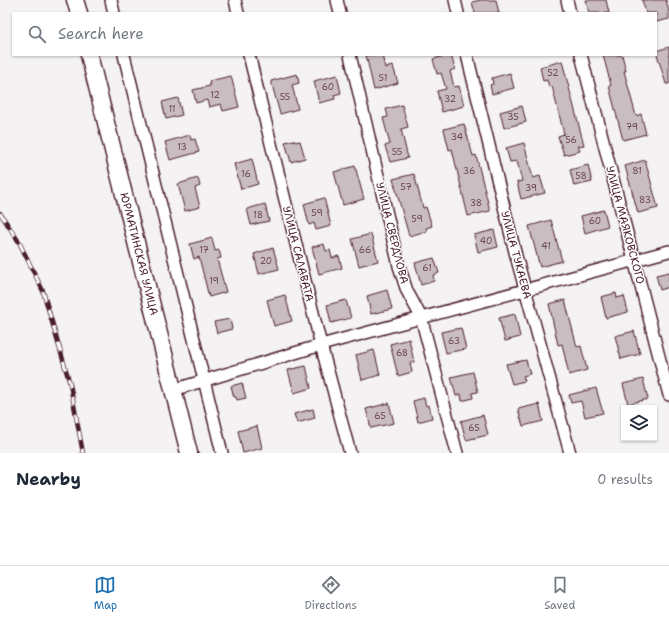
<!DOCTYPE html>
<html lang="en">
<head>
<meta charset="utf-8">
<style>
	body { margin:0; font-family:"Shantell Sans",sans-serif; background:#f2f2f3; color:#1f2937 }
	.controls { position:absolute; right:12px; bottom:12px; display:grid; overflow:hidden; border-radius:0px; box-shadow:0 1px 3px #0004 }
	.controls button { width:36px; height:36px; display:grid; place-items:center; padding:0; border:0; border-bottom:1px solid #e0e1e3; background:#fff; color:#1f2937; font:20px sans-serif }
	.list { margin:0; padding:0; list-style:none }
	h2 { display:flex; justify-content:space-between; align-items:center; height:52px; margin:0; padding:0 16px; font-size:17px }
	h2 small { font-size:13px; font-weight:400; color:#747a83 }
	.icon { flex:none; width:22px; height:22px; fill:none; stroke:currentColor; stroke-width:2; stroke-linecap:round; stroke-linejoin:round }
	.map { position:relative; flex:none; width:669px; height:453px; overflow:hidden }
	.search { position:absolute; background:#fff; box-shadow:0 1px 3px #0004; left:12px; right:12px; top:12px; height:44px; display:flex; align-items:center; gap:10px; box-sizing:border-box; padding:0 14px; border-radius:0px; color:#747a83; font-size:15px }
	.sheet { height:112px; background:#fff }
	nav { display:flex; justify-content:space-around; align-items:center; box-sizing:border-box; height:56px; border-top:1px solid #e0e1e3; background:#fff; font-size:11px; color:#747a83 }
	nav a { display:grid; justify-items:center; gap:2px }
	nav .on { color:#1f6fb2 }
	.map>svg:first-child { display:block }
	.building { fill:#cabdc1; stroke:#4a1f2b }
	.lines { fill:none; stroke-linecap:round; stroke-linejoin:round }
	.street-casing { stroke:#4a1f2b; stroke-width:14 }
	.secondary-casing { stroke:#4a1f2b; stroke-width:19 }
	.street { stroke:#fff; stroke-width:11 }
	.secondary { stroke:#fff; stroke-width:16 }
	.rail-casing { stroke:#4a1f2b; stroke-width:4.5 }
	.rail { stroke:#fff; stroke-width:3; stroke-dasharray:9; stroke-linecap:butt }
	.labels { text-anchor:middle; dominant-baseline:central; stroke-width:3; stroke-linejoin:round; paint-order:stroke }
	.number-label { font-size:9px; fill:#6a4650 }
	.street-label { font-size:11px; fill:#4a1f2b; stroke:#fff }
</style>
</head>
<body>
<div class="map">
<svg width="669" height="453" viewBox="0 0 669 453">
	<rect width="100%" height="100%" fill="#f4f2f2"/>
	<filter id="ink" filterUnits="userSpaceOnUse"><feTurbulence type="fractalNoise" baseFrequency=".025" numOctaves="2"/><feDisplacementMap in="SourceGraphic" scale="8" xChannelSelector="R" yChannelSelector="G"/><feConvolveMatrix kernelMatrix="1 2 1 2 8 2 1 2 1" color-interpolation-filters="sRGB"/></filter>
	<g filter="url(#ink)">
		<g class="building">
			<polygon points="481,0 496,0 499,13 475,13 472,2"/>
			<polygon points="586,0 606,0 609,13 589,13"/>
			<polygon points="642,0 666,0 669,12 669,19 656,22 656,13 646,13"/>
			<polygon points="669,47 669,84 666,84 656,51"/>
			<polygon points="366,55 382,55 385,68 393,66 398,83 374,90"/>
			<polygon points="449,55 451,55 455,69 450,71 454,87 459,86 464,106 442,112 437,91 446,89 441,73 437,74 433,59"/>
			<polygon points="603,55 622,55 626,71 624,71 636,116 641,114 646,134 623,140 609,86 611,85"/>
			<polygon points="562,61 584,145 578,146 580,151 564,155 558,136 564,134 552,86 549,87 547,80 543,81 540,67"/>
			<polygon points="510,73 514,88 492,94 490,85 493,84 492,78"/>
			<polygon points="297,74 299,83 292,85 298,109 280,114 271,81"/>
			<polygon points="337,75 341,93 334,95 335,99 319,103 314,81"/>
			<polygon points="231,76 239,107 223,111 221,104 209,107 207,100 196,103 193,90 210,86 209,81"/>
			<polygon points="178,98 182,115 166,119 162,102"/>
			<polygon points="402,105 408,127 401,129 408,158 390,162 385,146 390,144 383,118 388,117 386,109"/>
			<polygon points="522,106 526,122 504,128 500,112"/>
			<polygon points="464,124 473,156 476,155 490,211 468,216 452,149 449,150 444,129"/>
			<polygon points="190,135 191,140 195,139 199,152 170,160 165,142"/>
			<polygon points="294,140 295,142 300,141 305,158 291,162 285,142"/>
			<polygon points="524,143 533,178 540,176 545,193 521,199 517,182 522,181 517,161 510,162 506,148"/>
			<polygon points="252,159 258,184 241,189 234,164"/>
			<polygon points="645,160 658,208 638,213 625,166"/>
			<polygon points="588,165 592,182 574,186 570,170"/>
			<polygon points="355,166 364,199 343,205 334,172"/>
			<polygon points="414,174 423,208 426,207 432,226 426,228 427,231 409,236 393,179"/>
			<polygon points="198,178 200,186 195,188 200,207 185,211 178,184"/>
			<polygon points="324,198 331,226 316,230 314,223 309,225 304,204"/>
			<polygon points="265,204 269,221 251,225 247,209"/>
			<polygon points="604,210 608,226 585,233 581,216"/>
			<polygon points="551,220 562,261 540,267 529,226"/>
			<polygon points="494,230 498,247 478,252 474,235"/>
			<polygon points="371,234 378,261 359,266 352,239"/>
			<polygon points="212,238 215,251 219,250 221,258 217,259 226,292 209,297 199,257 194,259 190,244"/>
			<polygon points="324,244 326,251 330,250 332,258 339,256 342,268 319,274 312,247"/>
			<polygon points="273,248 279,269 259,274 254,254"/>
			<polygon points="434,258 439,273 433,275 434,281 421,285 415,263"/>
			<polygon points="669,272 669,287 660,290 656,275"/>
			<polygon points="387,290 392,309 371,314 367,296"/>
			<polygon points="616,293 617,298 624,296 628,312 606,318 601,297"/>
			<polygon points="285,295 292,321 274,326 267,300"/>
			<polygon points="346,300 351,318 331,323 327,305"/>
			<polygon points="565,300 577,347 581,346 587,370 569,375 562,344 558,345 549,304"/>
			<polygon points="515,314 520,337 505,341 499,318"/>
			<polygon points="230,319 232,329 217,333 214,322"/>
			<polygon points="461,328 466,349 446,353 441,332"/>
			<polygon points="634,331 640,354 621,359 615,336"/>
			<polygon points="409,339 414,362 410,363 412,372 398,376 390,344"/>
			<polygon points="374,350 380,375 362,380 356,355"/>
			<polygon points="526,360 530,374 523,376 525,381 512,384 506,364"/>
			<polygon points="306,366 311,388 294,393 288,370"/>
			<polygon points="473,372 478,392 472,393 473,398 462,401 461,394 456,396 451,377"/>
			<polygon points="643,379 648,399 628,404 623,384"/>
			<polygon points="242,383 246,398 237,400 236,397 234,397 231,386"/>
			<polygon points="596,388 603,413 585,417 581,401 571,403 569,395"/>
			<polygon points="424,398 426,406 429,405 432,418 418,422 413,401"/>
			<polygon points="389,403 394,423 371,428 366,409"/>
			<polygon points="539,404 543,421 523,426 518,409"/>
			<polygon points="313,409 315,418 297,423 294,414"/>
			<polygon points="483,415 488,435 466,440 461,421"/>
			<polygon points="257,426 262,448 243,453 238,431"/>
		</g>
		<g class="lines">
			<g class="street-casing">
				<g id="street">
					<polyline points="111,0 114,13"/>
					<polyline points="235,0 238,13"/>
					<polyline points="337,0 340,13"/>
					<polyline points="455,0 458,13"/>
					<polyline points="567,0 570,13"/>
					<polyline points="124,55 222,453"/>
					<polyline points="249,55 321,345 350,453"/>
					<polyline points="350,55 399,266 407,291 421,317 457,453"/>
					<polyline points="467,55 516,256 570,453"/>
					<polyline points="581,55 669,395"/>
					<polyline points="173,390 321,345 669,251"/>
				</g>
			</g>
			<g class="secondary-casing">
				<g id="secondary">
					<polyline points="75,0 79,13"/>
					<polyline points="89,55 189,453"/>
				</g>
			</g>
			<use href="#street" class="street"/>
			<use href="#secondary" class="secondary"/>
			<g class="rail-casing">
				<polyline id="rail" points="0,213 19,242 43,291 70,384 83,453"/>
			</g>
			<use href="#rail" class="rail"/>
		</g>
	</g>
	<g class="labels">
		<g class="number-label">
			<text x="553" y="73">52</text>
			<text x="383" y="78">51</text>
			<text x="328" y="87">60</text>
			<text x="215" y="95">12</text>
			<text x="285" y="97">55</text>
			<text x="450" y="99">32</text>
			<text x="172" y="109">11</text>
			<text x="513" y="117">35</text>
			<text x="632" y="127">79</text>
			<text x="457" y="137">34</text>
			<text x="571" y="140">56</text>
			<text x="182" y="147">13</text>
			<text x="397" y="152">55</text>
			<text x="469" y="171">36</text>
			<text x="637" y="171">81</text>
			<text x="246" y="174">16</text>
			<text x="581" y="176">58</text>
			<text x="406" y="187">57</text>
			<text x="531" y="188">39</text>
			<text x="645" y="200">83</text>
			<text x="476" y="203">38</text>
			<text x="317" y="213">59</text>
			<text x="258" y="215">18</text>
			<text x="417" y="219">59</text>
			<text x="595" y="221">60</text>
			<text x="486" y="241">40</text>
			<text x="546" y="246">41</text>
			<text x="204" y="250">17</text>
			<text x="365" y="250">66</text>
			<text x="266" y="261">20</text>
			<text x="427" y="268">61</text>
			<text x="214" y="281">19</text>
			<text x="454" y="341">63</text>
			<text x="402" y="353">68</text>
			<text x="380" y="416">65</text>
			<text x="474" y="428">65</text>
		</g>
		<g class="street-label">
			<text transform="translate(625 225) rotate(75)">УЛИЦА МАЯКОВСКОГО</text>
			<text transform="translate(392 233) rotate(76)">УЛИЦА СВЕРДЛОВА</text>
			<text transform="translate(139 254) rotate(76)">ЮРМАТИНСКАЯ УЛИЦА</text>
			<text transform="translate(298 254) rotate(76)">УЛИЦА САЛАВАТА</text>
			<text transform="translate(516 255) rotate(75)">УЛИЦА ТУКАЕВА</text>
		</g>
	</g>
</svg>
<div class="controls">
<button><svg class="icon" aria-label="layers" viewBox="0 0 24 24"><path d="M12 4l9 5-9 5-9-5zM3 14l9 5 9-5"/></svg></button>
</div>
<div class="search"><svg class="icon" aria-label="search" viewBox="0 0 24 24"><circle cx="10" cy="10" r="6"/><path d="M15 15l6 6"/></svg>Search here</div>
</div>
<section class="sheet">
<h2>Nearby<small>0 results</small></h2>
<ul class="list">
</ul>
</section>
<nav>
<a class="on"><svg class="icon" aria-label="map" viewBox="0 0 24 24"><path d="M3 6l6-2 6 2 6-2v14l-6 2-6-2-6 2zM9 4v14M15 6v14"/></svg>Map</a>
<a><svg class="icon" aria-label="directions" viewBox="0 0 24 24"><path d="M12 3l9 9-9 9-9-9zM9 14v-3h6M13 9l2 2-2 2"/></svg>Directions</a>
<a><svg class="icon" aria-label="saved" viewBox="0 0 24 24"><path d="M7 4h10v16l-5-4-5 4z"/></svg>Saved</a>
</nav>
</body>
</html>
